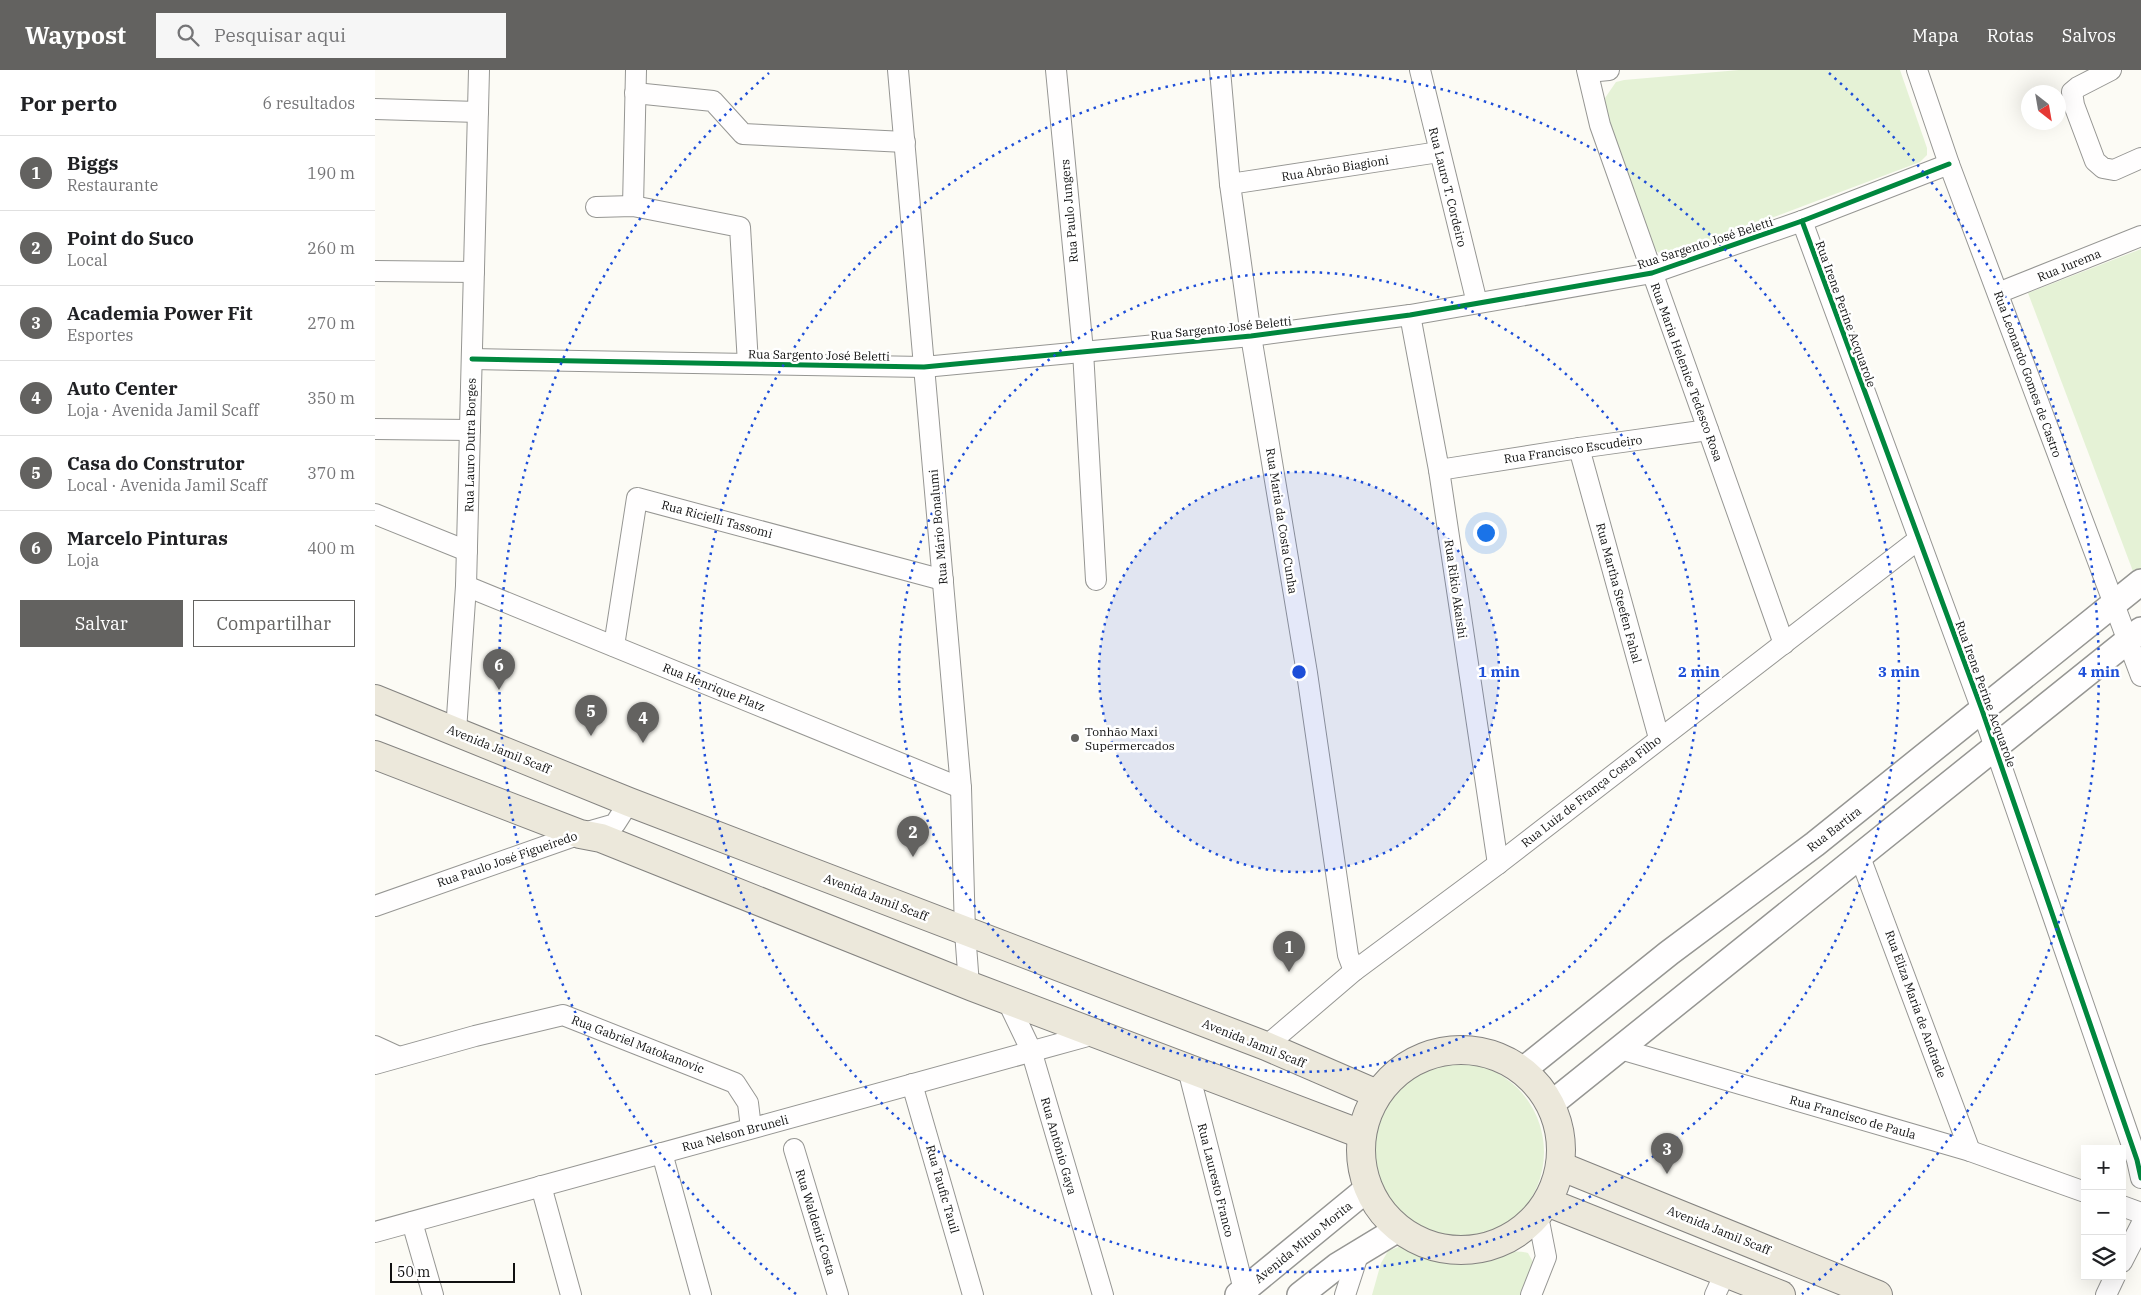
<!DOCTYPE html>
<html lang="pt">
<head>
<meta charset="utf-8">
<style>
	body { margin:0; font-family:"IBM Plex Serif",serif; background:#f6f6f6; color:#202124 }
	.controls { position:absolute; right:15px; bottom:15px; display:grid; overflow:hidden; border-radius:0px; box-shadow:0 5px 20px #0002 }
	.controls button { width:45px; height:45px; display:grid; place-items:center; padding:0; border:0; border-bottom:1px solid #e0e0e0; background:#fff; color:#202124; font:25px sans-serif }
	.compass { position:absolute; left:1646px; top:15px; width:45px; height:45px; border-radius:50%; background:#fff; box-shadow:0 5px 20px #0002; rotate:149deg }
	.scale { position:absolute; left:15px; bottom:12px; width:125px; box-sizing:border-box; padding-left:5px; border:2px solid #101010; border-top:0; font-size:14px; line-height:18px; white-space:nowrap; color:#101010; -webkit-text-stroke:4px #fff; paint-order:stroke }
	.you { position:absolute; left:1110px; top:462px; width:18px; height:18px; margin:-12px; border:4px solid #fff; border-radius:50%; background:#1a73e8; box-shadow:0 0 0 8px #1a73e833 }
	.badge { display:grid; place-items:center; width:32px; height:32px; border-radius:50%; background:#636260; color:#fff; font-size:16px; font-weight:700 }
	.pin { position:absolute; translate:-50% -41px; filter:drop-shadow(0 1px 2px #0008) }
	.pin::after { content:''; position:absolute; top:26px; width:18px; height:15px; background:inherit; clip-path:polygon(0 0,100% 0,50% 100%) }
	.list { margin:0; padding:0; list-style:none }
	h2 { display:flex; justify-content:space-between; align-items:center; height:65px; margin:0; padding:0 20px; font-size:21px }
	h2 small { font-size:16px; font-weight:400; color:#757577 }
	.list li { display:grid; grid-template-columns:32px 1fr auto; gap:15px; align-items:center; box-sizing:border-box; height:75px; padding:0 20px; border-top:1px solid #e0e0e0 }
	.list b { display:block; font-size:19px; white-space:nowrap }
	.list p { margin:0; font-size:16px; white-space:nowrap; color:#757577 }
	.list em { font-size:16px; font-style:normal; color:#757577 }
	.actions { display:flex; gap:10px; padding:15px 20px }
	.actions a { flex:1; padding:11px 0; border:1px solid #636260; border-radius:0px; text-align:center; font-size:18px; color:#636260 }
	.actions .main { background:#636260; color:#fff }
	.icon { flex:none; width:28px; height:28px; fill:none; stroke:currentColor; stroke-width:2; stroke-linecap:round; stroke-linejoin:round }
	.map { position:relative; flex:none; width:1766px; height:1225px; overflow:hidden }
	header { display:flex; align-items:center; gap:30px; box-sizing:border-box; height:70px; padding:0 25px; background:#636260; color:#fff }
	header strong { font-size:24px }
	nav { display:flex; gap:28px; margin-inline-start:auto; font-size:18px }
	.search { width:350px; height:45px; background:#f6f6f6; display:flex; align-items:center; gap:12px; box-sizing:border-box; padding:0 18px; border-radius:0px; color:#757577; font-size:19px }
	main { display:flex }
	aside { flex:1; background:#fff }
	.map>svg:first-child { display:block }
	.green { fill:#e5f2d6 }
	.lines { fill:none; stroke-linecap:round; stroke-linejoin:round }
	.minor-casing { stroke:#969693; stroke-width:22 }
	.tertiary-casing { stroke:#969693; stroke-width:28 }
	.primary-casing { stroke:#848380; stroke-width:30 }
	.minor { stroke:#fffefe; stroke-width:20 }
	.tertiary { stroke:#fffefe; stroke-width:25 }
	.primary { stroke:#ece8db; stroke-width:28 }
	.cycleway-casing { stroke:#fff; stroke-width:8 }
	.cycleway { stroke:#00873e; stroke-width:5 }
	.ring { fill:none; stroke:#1d4ed8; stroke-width:2.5; stroke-dasharray:2.5 5 }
	.poi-dot { fill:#636260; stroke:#fff; stroke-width:2 }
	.labels { text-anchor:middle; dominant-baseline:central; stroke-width:5; stroke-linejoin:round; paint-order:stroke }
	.street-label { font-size:12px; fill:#101010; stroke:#fff }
	.poi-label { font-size:12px; fill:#101010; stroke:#fff; text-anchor:start }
	.centre { fill:#1d4ed8; stroke:#fff; stroke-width:2.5 }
	.ring-label { font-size:15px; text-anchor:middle; font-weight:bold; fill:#1d4ed8; stroke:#fff; stroke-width:5; stroke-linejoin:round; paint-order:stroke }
</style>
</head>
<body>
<header>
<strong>Waypost</strong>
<div class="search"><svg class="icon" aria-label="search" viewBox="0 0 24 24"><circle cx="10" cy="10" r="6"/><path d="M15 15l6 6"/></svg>Pesquisar aqui</div>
<nav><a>Mapa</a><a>Rotas</a><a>Salvos</a></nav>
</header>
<main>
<aside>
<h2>Por perto<small>6 resultados</small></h2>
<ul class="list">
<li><span class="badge">1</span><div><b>Biggs</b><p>Restaurante</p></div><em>190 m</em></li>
<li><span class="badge">2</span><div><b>Point do Suco</b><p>Local</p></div><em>260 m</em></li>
<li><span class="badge">3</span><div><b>Academia Power Fit</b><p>Esportes</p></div><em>270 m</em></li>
<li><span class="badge">4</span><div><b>Auto Center</b><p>Loja · Avenida Jamil Scaff</p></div><em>350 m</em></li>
<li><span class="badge">5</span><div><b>Casa do Construtor</b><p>Local · Avenida Jamil Scaff</p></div><em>370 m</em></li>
<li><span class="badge">6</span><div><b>Marcelo Pinturas</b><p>Loja</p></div><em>400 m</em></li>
</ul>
<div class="actions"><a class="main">Salvar</a><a>Compartilhar</a></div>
</aside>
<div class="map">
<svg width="1766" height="1225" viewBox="0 0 1766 1225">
	<rect width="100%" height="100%" fill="#fcfbf5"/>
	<g class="green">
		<polygon points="1364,0 1525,0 1552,78 1552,85 1545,92 1295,186 1288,185 1274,177 1228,35 1230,28 1241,12 1249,10"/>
		<polygon points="1766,179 1766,498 1759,504 1653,223"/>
		<circle cx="1079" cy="1082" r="90"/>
		<path d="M1031 1174C1047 1180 1066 1188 1084 1189 1106 1191 1134 1177 1153 1183L1158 1192 1145 1225H997L1006 1193 1013 1181Z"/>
	</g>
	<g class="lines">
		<g class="minor-casing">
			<g id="minor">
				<polyline points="523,0 586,718 590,862 594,915"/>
				<polyline points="681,0 708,281 721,510"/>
				<polyline points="845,0 855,114 876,266 932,603 973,885 979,901"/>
				<polyline points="1045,0 1102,233"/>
				<polyline points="1212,0 1225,55 1409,574"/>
				<polyline points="1542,0 1574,94 1766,606"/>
				<polyline points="1736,0 1703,17 1697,22 1699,35 1720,91 1728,98 1739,100 1766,88"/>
				<polyline points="1213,2 1234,0"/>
				<polyline points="260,23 338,31 368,64 530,72"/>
				<polyline points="0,39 103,42"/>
				<polyline points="855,114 1064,82"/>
				<polyline points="258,136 261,0"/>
				<polyline points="221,137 258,136 365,157 373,294"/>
				<polyline points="1427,151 1607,640 1762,1090 1766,1108"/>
				<polyline points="0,201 99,202"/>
				<polyline points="1623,223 1766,166"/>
				<polyline points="1035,245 1064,400 1123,794"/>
				<polyline points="97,289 549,297 876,266 1035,245 1277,203 1427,151 1574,94"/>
				<polyline points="0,359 95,360"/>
				<polyline points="1204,378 1284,668"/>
				<polyline points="1064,400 1204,378 1333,360"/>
				<polyline points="0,444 92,481"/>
				<polyline points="91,516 586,718"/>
				<polyline points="239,576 262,428 568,510"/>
				<polyline points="81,661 91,516 104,0"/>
				<polyline points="1485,787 1595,1081"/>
				<polyline points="0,836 205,764 240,754 254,732"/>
				<polyline points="632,930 656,980 728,1225"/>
				<polyline points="0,976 24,987"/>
				<polyline points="891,976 979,901 1123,794 1544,469"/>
				<polyline points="1245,979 1595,1081 1710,1122"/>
				<polyline points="0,994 100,966 188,945 360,1013 373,1033 376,1058"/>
				<polyline points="813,999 869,1220"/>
				<polyline points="537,1014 598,1225"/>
				<polyline points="419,1079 463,1225"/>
				<polyline points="287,1083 326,1225"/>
				<polyline points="166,1116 196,1225"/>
				<polyline points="1747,1136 1766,1143"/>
				<polyline points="37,1152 58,1225"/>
				<polyline points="0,1162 720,964"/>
				<polyline points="1747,1192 1766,1155"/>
				<polyline points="970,1225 984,1182"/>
				<polyline points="1156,1225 1171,1187 1163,1146"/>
				<polyline points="1340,1225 1350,1203"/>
				<polyline points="1731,1225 1740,1206"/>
			</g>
		</g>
		<g class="tertiary-casing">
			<g id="tertiary">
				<polyline points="1148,1000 1294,883 1440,774 1766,512"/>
				<polyline points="1176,1034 1766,560"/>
				<polyline points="863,1225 992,1119"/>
				<polyline points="925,1225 962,1196 1023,1159"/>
			</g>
		</g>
		<g class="primary-casing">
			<g id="primary">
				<polyline points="0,629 254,732 891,976 1002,1024"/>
				<polyline points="0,685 205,764 226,768 598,917 986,1064"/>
				<circle cx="1086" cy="1080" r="100"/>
				<polyline points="1185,1096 1503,1225"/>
				<polyline points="1172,1132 1406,1225"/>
			</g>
		</g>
		<use href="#minor" class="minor"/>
		<use href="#tertiary" class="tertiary"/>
		<use href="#primary" class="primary"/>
		<g class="cycleway-casing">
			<g id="cycleway">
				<polyline points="1427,151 1607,640 1762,1090 1766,1108"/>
				<polyline points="97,289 549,297 876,266 1035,245 1277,203 1427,151 1574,94"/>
			</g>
		</g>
		<use href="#cycleway" class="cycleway"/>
	</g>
	<circle cx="924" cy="602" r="200" fill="#1d4ed8" fill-opacity=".12"/>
	<g class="ring">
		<circle cx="924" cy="602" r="200"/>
		<circle cx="924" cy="602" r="400"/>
		<circle cx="924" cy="602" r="600"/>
		<path d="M421 1224A800 800 0 0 1 394 3M1454 3A800 800 0 0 1 1427 1224"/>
	</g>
	<circle class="poi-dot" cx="700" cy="668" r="5"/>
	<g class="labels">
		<g class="street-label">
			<text transform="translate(960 98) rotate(-9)">Rua Abrão Biagioni</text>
			<text transform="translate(1073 117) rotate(76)">Rua Lauro T. Cordeiro</text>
			<text transform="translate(694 141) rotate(-95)">Rua Paulo Jungers</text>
			<text transform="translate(1330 173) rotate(-18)">Rua Sargento José Beletti</text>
			<text transform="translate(1694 195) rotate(-22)">Rua Jurema</text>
			<text transform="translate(1471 244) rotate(70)">Rua Irene Perine Acquarole</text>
			<text transform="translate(846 258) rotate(-6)">Rua Sargento José Beletti</text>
			<text transform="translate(444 285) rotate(1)">Rua Sargento José Beletti</text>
			<text transform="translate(1312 302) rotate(70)">Rua Maria Helenice Tedesco Rosa</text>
			<text transform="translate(1653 304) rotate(70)">Rua Leonardo Gomes de Castro</text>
			<text transform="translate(95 375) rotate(-89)">Rua Lauro Dutra Borges</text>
			<text transform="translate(1198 379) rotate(-8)">Rua Francisco Escudeiro</text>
			<text transform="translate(342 449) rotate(15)">Rua Ricielli Tassomi</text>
			<text transform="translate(907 451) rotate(81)">Rua Maria da Costa Cunha</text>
			<text transform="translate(563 457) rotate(-95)">Rua Mário Bonalumi</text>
			<text transform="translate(1081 519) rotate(82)">Rua Rikio Akaishi</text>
			<text transform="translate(1244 523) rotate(75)">Rua Martha Steefen Fahal</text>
			<text transform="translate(339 617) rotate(22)">Rua Henrique Platz</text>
			<text transform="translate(1611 624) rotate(70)">Rua Irene Perine Acquarole</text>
			<text transform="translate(124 679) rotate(22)">Avenida Jamil Scaff</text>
			<text transform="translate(1216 721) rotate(-38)">Rua Luiz de França Costa Filho</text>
			<text transform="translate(1459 759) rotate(-38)">Rua Bartira</text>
			<text transform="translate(132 789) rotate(-19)">Rua Paulo José Figueiredo</text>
			<text transform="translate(501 827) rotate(21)">Avenida Jamil Scaff</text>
			<text transform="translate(1541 934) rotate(70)">Rua Eliza Maria de Andrade</text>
			<text transform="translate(879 973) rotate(22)">Avenida Jamil Scaff</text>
			<text transform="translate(263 974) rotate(21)">Rua Gabriel Matokanovic</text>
			<text transform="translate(1478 1047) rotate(16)">Rua Francisco de Paula</text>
			<text transform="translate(360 1063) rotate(-15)">Rua Nelson Bruneli</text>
			<text transform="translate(684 1076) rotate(74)">Rua Antônio Gaya</text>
			<text transform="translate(841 1110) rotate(76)">Rua Lauresto Franco</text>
			<text transform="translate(568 1119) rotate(74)">Rua Taufic Tauil</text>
			<text transform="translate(441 1152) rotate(73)">Rua Waldenir Costa</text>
			<text transform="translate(1344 1160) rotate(22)">Avenida Jamil Scaff</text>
			<text transform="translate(928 1172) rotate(-39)">Avenida Mituo Morita</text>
		</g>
		<g class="poi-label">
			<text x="710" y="661">Tonhão Maxi<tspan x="710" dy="14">Supermercados</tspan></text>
		</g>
	</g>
	<circle cx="924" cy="602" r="8" class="centre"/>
	<g class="ring-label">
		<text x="1124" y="607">1 min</text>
		<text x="1324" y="607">2 min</text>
		<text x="1524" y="607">3 min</text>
		<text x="1724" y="607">4 min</text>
	</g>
</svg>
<div class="controls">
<button>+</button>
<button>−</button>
<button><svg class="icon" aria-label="layers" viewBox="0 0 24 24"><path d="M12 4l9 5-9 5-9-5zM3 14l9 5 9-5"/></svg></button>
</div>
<svg class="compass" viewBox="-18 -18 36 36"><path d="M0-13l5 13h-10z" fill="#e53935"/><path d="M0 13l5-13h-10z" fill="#757577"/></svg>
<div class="scale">50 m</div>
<div class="you"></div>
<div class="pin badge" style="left:914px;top:902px">1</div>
<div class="pin badge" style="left:538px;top:787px">2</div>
<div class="pin badge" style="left:1292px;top:1104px">3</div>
<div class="pin badge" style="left:268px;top:673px">4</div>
<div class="pin badge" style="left:216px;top:666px">5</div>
<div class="pin badge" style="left:124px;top:620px">6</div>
</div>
</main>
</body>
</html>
